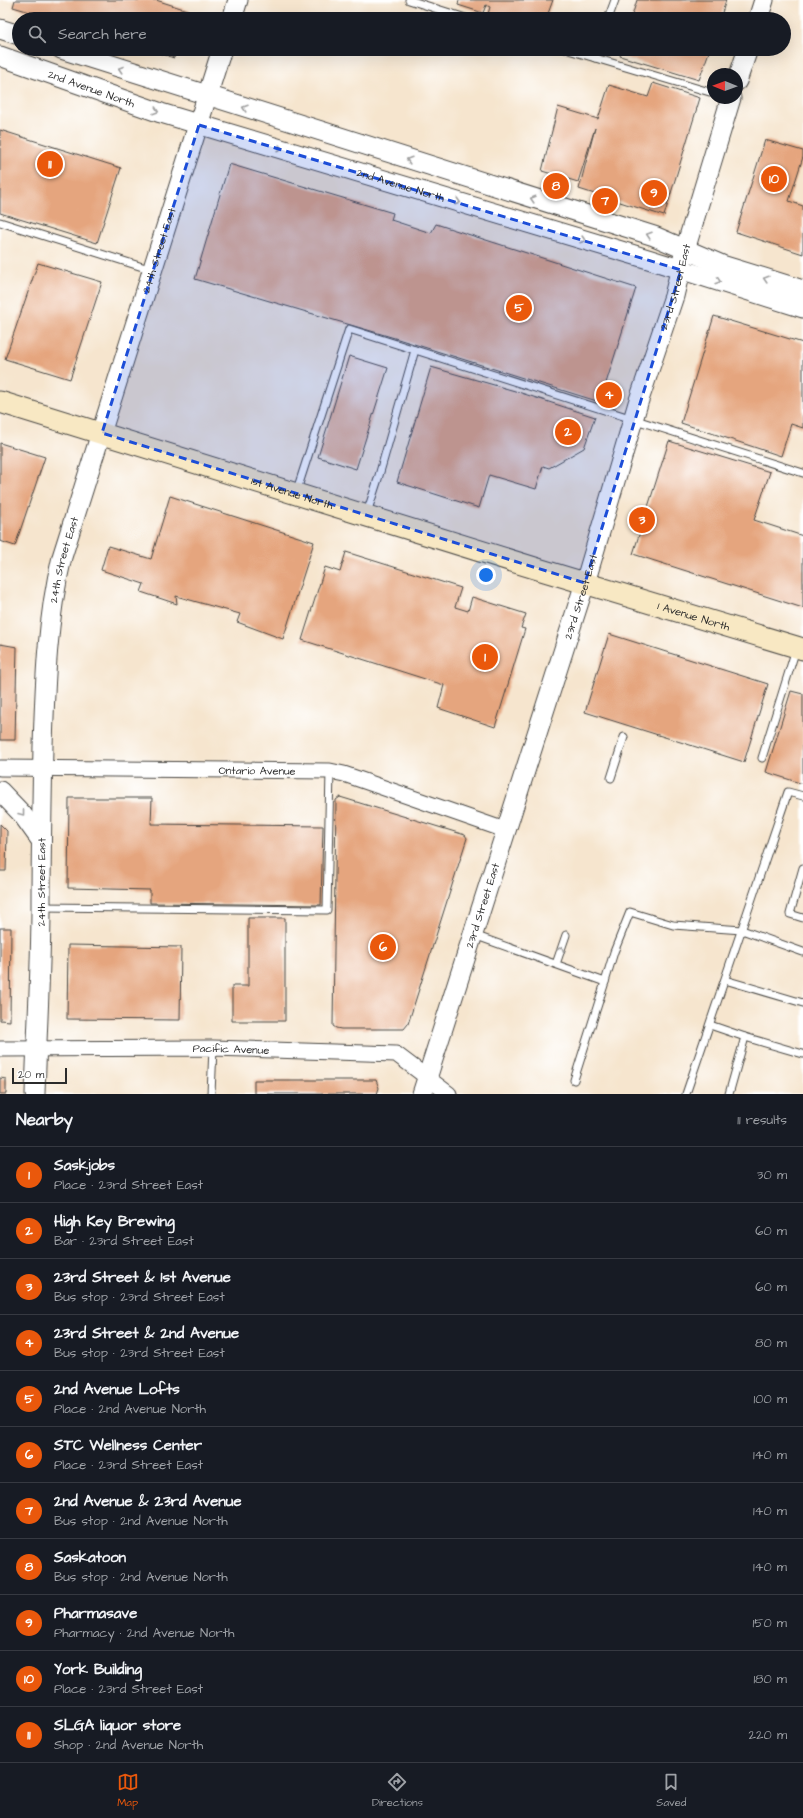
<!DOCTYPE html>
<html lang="en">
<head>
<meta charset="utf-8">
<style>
	body { margin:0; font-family:"Architects Daughter",sans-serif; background:#242831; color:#f1f3f6 }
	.compass { position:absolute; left:707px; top:68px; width:36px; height:36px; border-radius:50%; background:#171b24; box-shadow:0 4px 16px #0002; rotate:271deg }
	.scale { position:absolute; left:12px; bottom:10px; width:55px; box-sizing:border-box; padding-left:4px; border:2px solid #2b2b2b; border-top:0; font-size:11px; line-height:14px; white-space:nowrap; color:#2b2b2b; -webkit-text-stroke:3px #fff; paint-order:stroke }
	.you { position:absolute; left:486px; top:575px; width:14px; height:14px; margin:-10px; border:3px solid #fff; border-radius:50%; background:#1a73e8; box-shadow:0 0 0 6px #1a73e833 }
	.badge { display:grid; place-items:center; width:26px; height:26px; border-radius:50%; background:#ea580c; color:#fff; font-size:13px; font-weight:700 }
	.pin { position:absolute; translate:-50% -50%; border:2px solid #fff; box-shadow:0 1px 4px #0006 }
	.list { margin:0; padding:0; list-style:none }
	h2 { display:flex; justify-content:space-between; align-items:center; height:52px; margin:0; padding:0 16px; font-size:17px }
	h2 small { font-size:13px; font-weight:400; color:#9ea1a6 }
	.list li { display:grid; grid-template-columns:26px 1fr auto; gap:12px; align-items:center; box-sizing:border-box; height:56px; padding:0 16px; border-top:1px solid #363941 }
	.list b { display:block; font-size:15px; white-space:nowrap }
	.list p { margin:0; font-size:13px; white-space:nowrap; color:#9ea1a6 }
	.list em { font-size:13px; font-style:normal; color:#9ea1a6 }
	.icon { flex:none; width:22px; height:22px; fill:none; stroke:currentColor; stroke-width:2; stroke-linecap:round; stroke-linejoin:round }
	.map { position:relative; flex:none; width:803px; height:1094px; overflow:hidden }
	.search { position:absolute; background:#171b24; box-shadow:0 4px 16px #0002; left:12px; right:12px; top:12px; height:44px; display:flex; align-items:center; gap:10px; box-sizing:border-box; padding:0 14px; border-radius:22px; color:#9ea1a6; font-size:15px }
	.sheet { height:668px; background:#171b24 }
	nav { display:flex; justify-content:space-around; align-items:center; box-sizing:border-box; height:56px; border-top:1px solid #363941; background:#171b24; font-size:11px; color:#9ea1a6 }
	nav a { display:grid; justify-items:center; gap:2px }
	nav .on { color:#ea580c }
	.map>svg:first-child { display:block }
	.building { fill:#e5a57e }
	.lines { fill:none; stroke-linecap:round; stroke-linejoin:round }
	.service-casing { stroke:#494743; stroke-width:9 }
	.minor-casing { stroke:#494743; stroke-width:17 }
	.tertiary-casing { stroke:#494743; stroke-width:21 }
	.secondary-casing { stroke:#494743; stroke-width:23 }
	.service { stroke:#fff; stroke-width:7 }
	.minor { stroke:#fff; stroke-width:15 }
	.tertiary { stroke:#fff; stroke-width:19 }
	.secondary { stroke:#f8e8c3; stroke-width:21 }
	.oneway { stroke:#a0a0a0 }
	.marked { fill:#1d4ed8; fill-opacity:0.2; stroke:#1d4ed8; stroke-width:3; stroke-dasharray:8 5; stroke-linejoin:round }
	.labels { text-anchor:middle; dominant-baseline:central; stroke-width:3.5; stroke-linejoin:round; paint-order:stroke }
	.street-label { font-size:11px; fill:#2b2b2b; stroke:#fff }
</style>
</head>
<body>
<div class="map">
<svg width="803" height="1094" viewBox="0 0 803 1094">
	<rect width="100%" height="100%" fill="#fff"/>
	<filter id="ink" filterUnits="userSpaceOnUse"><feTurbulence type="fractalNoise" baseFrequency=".025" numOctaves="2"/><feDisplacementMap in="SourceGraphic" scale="8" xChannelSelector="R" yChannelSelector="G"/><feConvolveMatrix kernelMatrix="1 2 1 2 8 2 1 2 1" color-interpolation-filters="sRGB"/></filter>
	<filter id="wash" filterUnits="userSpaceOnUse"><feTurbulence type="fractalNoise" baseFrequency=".012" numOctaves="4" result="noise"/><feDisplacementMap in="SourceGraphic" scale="16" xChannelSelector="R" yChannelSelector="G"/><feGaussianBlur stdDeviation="0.9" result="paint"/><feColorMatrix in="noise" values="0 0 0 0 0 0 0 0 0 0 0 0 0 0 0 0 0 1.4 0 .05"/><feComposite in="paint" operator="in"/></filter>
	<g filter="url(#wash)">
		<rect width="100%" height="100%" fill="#f6e5ce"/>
		<g id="blocks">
			<g class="building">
				<polygon points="15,0 156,0 190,11 187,19 54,19 13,7"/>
				<polygon points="459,0 553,0 546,19 503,19 488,14 490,7 486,5 483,13 458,5"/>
				<polygon points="637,0 726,0 720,19 631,19"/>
				<polygon points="148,49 177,49 174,58"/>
				<polygon points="622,49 710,49 699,80 620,56"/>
				<polygon points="653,83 700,98 664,216 579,189 595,128 578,182 542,171 558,107 598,119 609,85 648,97"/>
				<polygon points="0,130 121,168 97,243 0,213"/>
				<polygon points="765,140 803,151 803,157 789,201 803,206 803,254 736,232"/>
				<polygon points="229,164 393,213 391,220 431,233 436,224 636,288 600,402 398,339 195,279"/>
				<polygon points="38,263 102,282 70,379 5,359"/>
				<polygon points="714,316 803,343 803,428 791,424 781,456 681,423"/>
				<polygon points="349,356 388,368 356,469 318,457"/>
				<polygon points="431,367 515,391 595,417 584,448 549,468 543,466 536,489 489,475 479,508 397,482"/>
				<polygon points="669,441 770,472 754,520 803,536 803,608 633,554"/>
				<polygon points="0,443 45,457 15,546 0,541"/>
				<polygon points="170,496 314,542 283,639 237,622 240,614 176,596 177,604 141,592 144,584 101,570 108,546 151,559"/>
				<polygon points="346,552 461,588 455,607 468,611 472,597 526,614 521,628 525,629 495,727 438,708 444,685 302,640 325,567 340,572"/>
				<polygon points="609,634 768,684 744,762 585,712"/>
				<polygon points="0,644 17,647 15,740 0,740"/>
				<polygon points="791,691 803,694 803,784 766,772"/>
				<polygon points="340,797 465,835 467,838 408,1024 404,1029 341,1029 336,1028 333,1026 336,800"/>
				<polygon points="69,798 152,798 151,824 323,826 321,905 150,903 150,890 68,888"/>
				<polygon points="0,824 7,831 6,871 0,871"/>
				<polygon points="248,918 285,918 285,1021 232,1021 232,986 248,986"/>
				<polygon points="0,928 11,928 10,1021 0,1020"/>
				<polygon points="68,945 181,947 180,1020 67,1019"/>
				<polygon points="0,1078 6,1079 6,1094 0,1094"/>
				<polygon points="254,1080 376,1080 379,1088 377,1094 254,1094"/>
			</g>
		</g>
	</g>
	<g filter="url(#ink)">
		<use href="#blocks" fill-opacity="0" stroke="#494743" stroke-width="1"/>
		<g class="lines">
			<g class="service-casing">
				<g id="service">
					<polyline points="409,0 469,19"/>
					<polyline points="608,19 615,0"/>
					<polyline points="565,49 713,93"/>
					<polyline points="595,58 598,49"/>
					<polyline points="0,222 152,270"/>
					<polyline points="296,493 349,329 803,473"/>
					<polyline points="367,513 378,479 415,350"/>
					<polyline points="762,758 796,649"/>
					<polyline points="611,778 624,737"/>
					<polyline points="803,868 790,914 803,918"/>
					<polyline points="41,907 327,910 330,771"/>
					<polyline points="474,935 605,982 614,952 630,912 673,925 742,930 803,952"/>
					<polyline points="556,964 566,935"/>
					<polyline points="725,980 803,1003"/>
					<polyline points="710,1025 745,1037 803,1054"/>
					<polyline points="574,1080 605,982"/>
					<polyline points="211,1094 213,1048"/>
					<polyline points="686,1094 788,792 803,796"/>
					<polyline points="729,1094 745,1037"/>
				</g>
			</g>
			<g class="minor-casing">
				<g id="minor">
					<path id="s1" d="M0 768 330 771 344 774 505 830"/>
					<path id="s2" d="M0 1049 213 1048 396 1054 449 1094"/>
				</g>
			</g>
			<g class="tertiary-casing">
				<g id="tertiary">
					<polyline points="232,19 238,0"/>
					<polyline points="758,19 764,0"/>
					<polyline points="0,29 19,35"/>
					<polyline points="61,49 654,236 722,265 803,290"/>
					<path id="s3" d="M0 56 161 113 648 259 803 308"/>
					<polyline points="737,81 748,49"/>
					<polyline points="0,791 22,814 40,839"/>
					<path id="s4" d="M35 1094C37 1031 41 969 41 906 41 853 42 800 43 746 45 682 47 619 62 557L222 49"/>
					<path id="s5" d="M422 1094 585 583 638 403 674 296 685 250 731 98"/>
				</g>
			</g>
			<g class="secondary-casing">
				<g id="secondary">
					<path id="s6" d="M0 402 538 569 803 649"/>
				</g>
			</g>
			<use href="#service" class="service"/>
			<use href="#minor" class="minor"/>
			<use href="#tertiary" class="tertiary"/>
			<use href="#secondary" class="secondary"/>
		</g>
		<defs><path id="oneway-chevron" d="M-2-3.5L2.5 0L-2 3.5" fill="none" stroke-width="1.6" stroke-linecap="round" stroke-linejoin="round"/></defs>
		<g class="oneway">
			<use href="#oneway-chevron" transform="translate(121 69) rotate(-162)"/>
			<use href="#oneway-chevron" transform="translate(245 108) rotate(-162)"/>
			<use href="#oneway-chevron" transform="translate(156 111) rotate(19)"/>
			<use href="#oneway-chevron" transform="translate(280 149) rotate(17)"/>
			<use href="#oneway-chevron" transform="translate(409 160) rotate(-163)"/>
			<use href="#oneway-chevron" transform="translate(533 199) rotate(-163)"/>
			<use href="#oneway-chevron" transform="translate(458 202) rotate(17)"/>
			<use href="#oneway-chevron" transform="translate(649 235) rotate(-162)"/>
			<use href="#oneway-chevron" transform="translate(583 240) rotate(17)"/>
			<use href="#oneway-chevron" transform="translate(766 279) rotate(-163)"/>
			<use href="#oneway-chevron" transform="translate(718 281) rotate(18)"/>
			<use href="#oneway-chevron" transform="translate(22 813) rotate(52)"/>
			<use href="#oneway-chevron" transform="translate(561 949) rotate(-72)"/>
		</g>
	</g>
	<path class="marked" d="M199 125 681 270 585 583 102 433Z"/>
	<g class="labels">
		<g class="street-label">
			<text stroke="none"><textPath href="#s3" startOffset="97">2nd Avenue North</textPath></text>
			<text stroke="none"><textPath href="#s3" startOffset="421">2nd Avenue North</textPath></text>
			<text stroke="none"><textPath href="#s4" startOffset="860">24th Street East</textPath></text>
			<text stroke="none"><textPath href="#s5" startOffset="846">23rd Street East</textPath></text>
			<text stroke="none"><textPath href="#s6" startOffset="306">1st Avenue North</textPath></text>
			<text stroke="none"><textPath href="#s4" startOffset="536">24th Street East</textPath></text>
			<text stroke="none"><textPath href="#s5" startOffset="522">23rd Street East</textPath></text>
			<text stroke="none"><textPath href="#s6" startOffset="726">1 Avenue North</textPath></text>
			<text stroke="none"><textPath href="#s1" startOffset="257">Ontario Avenue</textPath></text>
			<text stroke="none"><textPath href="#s4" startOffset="212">24th Street East</textPath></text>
			<text stroke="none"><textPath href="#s5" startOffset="198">23rd Street East</textPath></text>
			<text stroke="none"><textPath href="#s2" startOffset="231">Pacific Avenue</textPath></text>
		</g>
	</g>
</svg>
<svg class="compass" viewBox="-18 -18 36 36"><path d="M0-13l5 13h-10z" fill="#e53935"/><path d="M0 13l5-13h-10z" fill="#9ea1a6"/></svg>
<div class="scale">20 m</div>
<div class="you"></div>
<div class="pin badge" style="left:485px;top:657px">1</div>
<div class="pin badge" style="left:568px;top:432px">2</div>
<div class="pin badge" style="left:642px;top:520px">3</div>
<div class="pin badge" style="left:609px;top:395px">4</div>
<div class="pin badge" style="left:519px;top:308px">5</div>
<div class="pin badge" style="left:383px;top:947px">6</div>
<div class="pin badge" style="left:605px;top:201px">7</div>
<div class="pin badge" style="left:556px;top:186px">8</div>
<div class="pin badge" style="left:654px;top:193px">9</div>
<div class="pin badge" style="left:774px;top:179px">10</div>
<div class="pin badge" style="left:50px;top:164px">11</div>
<div class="search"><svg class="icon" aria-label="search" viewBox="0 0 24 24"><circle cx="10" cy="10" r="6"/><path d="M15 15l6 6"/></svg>Search here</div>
</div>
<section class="sheet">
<h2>Nearby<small>11 results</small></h2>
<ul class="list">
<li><span class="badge">1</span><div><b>Saskjobs</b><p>Place · 23rd Street East</p></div><em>30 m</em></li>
<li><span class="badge">2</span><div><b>High Key Brewing</b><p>Bar · 23rd Street East</p></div><em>60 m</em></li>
<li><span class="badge">3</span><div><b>23rd Street &amp; 1st Avenue</b><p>Bus stop · 23rd Street East</p></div><em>60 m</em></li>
<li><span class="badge">4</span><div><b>23rd Street &amp; 2nd Avenue</b><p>Bus stop · 23rd Street East</p></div><em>80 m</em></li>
<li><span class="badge">5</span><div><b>2nd Avenue Lofts</b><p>Place · 2nd Avenue North</p></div><em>100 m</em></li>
<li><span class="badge">6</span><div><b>STC Wellness Center</b><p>Place · 23rd Street East</p></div><em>140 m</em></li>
<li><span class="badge">7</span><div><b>2nd Avenue &amp; 23rd Avenue</b><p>Bus stop · 2nd Avenue North</p></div><em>140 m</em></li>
<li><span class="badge">8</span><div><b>Saskatoon</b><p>Bus stop · 2nd Avenue North</p></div><em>140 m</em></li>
<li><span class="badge">9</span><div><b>Pharmasave</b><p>Pharmacy · 2nd Avenue North</p></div><em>150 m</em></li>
<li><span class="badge">10</span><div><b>York Building</b><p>Place · 23rd Street East</p></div><em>180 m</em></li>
<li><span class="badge">11</span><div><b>SLGA liquor store</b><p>Shop · 2nd Avenue North</p></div><em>220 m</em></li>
</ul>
</section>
<nav>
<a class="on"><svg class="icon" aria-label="map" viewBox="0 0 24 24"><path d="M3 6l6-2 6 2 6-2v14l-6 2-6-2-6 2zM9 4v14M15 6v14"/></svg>Map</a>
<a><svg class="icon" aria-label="directions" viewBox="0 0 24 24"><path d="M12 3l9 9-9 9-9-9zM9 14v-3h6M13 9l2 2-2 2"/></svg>Directions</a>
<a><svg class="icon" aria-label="saved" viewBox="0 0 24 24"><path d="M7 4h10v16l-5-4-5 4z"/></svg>Saved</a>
</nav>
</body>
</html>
